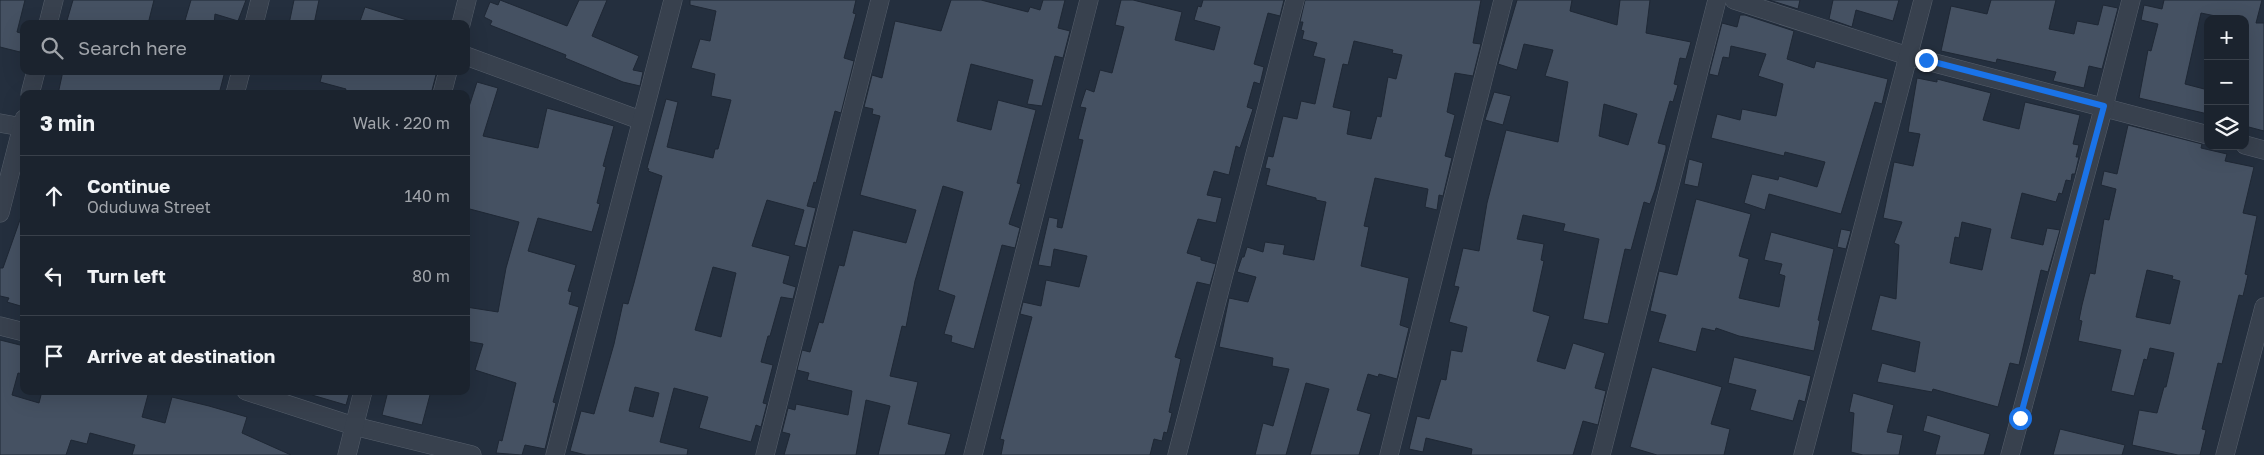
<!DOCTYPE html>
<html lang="en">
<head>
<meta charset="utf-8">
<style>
	body { margin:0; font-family:"Golos Text",sans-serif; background:#282f3a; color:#f1f3f6 }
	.controls { position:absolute; right:15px; top:15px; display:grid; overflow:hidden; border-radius:10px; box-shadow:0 5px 20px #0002 }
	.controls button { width:45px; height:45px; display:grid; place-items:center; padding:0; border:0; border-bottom:1px solid #39404a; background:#1b232e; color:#f1f3f6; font:25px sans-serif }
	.stop { position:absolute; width:15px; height:15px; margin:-11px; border:4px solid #1a73e8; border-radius:50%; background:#fff }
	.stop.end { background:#1a73e8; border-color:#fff; box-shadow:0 1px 5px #0008 }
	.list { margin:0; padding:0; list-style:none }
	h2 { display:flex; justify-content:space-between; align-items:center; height:65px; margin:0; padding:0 20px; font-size:21px }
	h2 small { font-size:16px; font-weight:400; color:#a0a4aa }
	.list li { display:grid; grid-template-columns:32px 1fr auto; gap:15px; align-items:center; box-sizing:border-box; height:80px; padding:0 20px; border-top:1px solid #39404a }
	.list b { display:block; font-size:19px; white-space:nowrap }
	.list p { margin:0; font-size:16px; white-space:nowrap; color:#a0a4aa }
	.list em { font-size:16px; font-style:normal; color:#a0a4aa }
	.icon { flex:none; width:28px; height:28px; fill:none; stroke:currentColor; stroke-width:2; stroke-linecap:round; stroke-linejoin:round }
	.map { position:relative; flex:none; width:2264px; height:455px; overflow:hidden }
	.search { position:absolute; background:#1b232e; box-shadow:0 5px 20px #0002; left:20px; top:20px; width:450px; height:55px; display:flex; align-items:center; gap:12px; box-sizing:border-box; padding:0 18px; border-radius:10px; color:#a0a4aa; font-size:19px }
	.panel { position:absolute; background:#1b232e; box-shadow:0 5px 20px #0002; left:20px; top:90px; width:450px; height:305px; border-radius:10px }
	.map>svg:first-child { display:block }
	.building { fill:#455162; stroke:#1f2835; fill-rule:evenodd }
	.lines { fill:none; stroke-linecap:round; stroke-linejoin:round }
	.minor-casing { stroke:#565f6c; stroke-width:19 }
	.minor { stroke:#38414e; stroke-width:18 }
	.route { stroke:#1a73e8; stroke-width:6 }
</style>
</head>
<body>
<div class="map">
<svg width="2264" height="455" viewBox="0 0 2264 455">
	<rect width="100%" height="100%" fill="#242f3e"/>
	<g class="building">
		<polygon points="0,0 25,0 17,32 24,34 20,52 0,47"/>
		<polygon points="73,0 154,0 148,24 66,24"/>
		<polygon points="191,0 246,0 238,21 215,14 214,24 184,24"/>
		<polygon points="294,0 319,0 314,24 289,24"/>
		<polygon points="500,0 567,26 579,0 607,0 592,36 639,56 633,70 643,72 640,86 623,82 565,58 566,55 490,25 492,21 484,17 490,2 498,5"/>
		<path d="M690 0H856L853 13 856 14 844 58 854 61 841 113 835 111 816 183 814 182 807 206 816 208 806 248 794 245 804 210 767 200 752 246 790 256 783 283 796 287 793 299 781 297 770 336H768L761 362 773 365 763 403 767 404 761 427 756 425 751 442 699 428 708 397 674 388 660 442 688 449 687 455H586L570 451 581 411 594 414 614 344 623 303 628 304 634 283 662 176 648 171 649 169 647 168 666 99 678 102 667 147 713 158 715 149H718L731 100 711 96 715 74 691 68 700 39 710 41 716 11 690 5ZM713 267 736 273 721 337 695 330ZM635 387 659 393 653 417 629 411Z"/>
		<polygon points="951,0 981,0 1028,12 1030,7 1040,10 1043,0 1065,0 1058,28 1070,31 1063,58 1055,56 1042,106 1027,104 1033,80 971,64 957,121 991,130 998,100 1036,110 1017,183 1021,184 1009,224 1020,228 1015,248 1002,245 974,349 951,342 952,336 944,334 955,296 938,290 963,192 943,186 915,281 906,327 902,326 890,376 918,382 908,424 951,434 945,455 878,455 890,406 866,400 856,455 784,455 790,434 782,432 788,408 795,410 796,404 848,415 852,391 807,380 809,373 797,370 802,350 810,352 819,322 823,323 839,265 844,266 853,230 906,243 916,210 860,195 880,116 872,114 873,109 864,107 872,75 882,78 895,21 941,31"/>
		<polygon points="1121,0 1133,0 1182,12 1175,40 1214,50 1220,27 1194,20 1198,6 1201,7 1203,0 1284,0 1280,16 1268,13 1254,64 1264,67 1260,84 1254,82 1247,107 1253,109 1240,148 1236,146 1229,175 1214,171 1207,195 1222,198 1216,223 1198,219 1187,253 1201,257 1201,260 1216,264 1210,285 1197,282 1175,357 1181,359 1169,412 1172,413 1167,433 1164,432 1162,441 1154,439 1150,455 1001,455 1004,440 1000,439 1032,317 1020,314 1023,302 1041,306 1046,280 1079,287 1087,256 1054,249 1051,267 1038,265 1049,217 1058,219 1057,227 1062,228 1083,140 1078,139 1086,108 1080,107 1086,89 1094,92 1100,70 1112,73 1124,27 1115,25"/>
		<path d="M1305 0H1481L1473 43 1481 44 1473 76 1455 73 1447 112 1455 115 1445 156 1452 158 1443 196 1439 195 1437 210 1425 207 1428 189 1375 178 1364 226 1369 227 1361 266 1409 278 1400 325 1409 328 1397 379 1379 374 1378 377 1368 374 1357 410 1371 414 1359 455H1310L1329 389 1306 383 1286 455H1255L1263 423 1273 426 1289 369 1272 366 1273 358 1219 347 1229 298 1248 302 1256 277 1237 272 1242 257H1244L1247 247 1263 252 1265 242 1285 245 1283 254 1314 260 1326 202 1316 200V198L1266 185 1270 169 1265 168 1268 156 1273 157 1283 116 1297 119 1301 101 1315 104 1325 59 1313 56 1317 43 1302 39 1304 31 1301 30 1303 22H1300ZM1354 41 1393 50 1392 53 1402 55 1396 79 1388 77 1381 117 1377 116 1371 139 1347 134 1351 111 1333 107 1343 64 1348 65Z"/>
		<path d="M1517 0H1572L1570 11 1617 25 1620 0H1650L1646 33 1691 42 1686 59 1680 58 1674 84 1678 85 1673 102 1670 101 1658 143 1666 145V149L1655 190 1650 204 1644 202 1631 250 1625 249 1608 324 1583 319 1599 239 1563 231 1565 224 1523 215 1517 239 1544 244 1541 260 1544 261 1533 311 1550 316 1537 361 1565 369 1573 343 1605 353 1595 388 1606 391 1598 425 1583 421 1573 455H1471L1472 449 1426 438 1423 452 1409 449 1417 416 1429 419 1441 379 1446 380 1451 350 1462 352 1467 327 1449 322 1459 287 1454 286 1463 248 1479 251 1487 203 1506 130 1558 142 1568 82 1545 76 1553 50 1524 44 1517 70 1498 64ZM1604 104 1637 114 1628 145 1599 136Z"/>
		<polygon points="1769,0 1800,0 1798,9"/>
		<polygon points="1833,0 1899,0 1893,21 1856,10 1852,27 1829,19"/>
		<polygon points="1991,0 2056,0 2049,29 2074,34 2077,21 2098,25 2103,5 2118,8 2102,69 2089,66 2084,88 2053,81 2056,72 1997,59 1996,63 1941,51 1951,6 1987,14"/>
		<polygon points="2164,0 2262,0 2256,23 2264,23 2264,131 2245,126 2245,19 2230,19 2201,13 2185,84 2208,90 2208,114 2139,98 2148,50 2151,51 2158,24 2141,20 2144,5 2162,9"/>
		<polygon points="365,7 410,21 409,24 359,24"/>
		<polygon points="1740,15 1745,15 1794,31 1787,59 1814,68 1816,61 1888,79 1882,104 1875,102 1841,214 1769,194 1765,210 1744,203 1752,174 1778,180 1779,176 1817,187 1825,162 1785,152 1784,156 1711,138 1717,114 1740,120 1742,109 1776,116 1783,84 1758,76 1766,54 1731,46 1729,58 1723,57 1718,76 1709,74 1722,23 1737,27"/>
		<polygon points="63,71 225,71 219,94 58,94"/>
		<polygon points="323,71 437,71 431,94 352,94 345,92 346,89 320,82"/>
		<path d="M1917 78 1937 82V79L1991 93 1983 120 2019 129 2025 102 2080 115 2073 144 2079 145 2076 157H2079L2075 174H2072L2071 181 2066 180 2062 194 2059 193 2056 202 2022 193 2011 238 2043 245 2047 228 2060 230 2048 272 2041 270 2019 365 2010 363 1998 407 1933 389 1932 392 1877 382 1882 363 1915 372 1920 342 1871 330 1880 295 1896 299 1899 245 1894 243 1902 222 1883 218 1894 162 1913 166 1920 134 1908 132ZM1962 222 1991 229 1982 270 1950 263 1955 237 1959 238Z"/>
		<polygon points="477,82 498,88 483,136 538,148 547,108 614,126 603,166 606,167 597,203 600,204 592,232 538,218 528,251 576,265 568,291 572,292 569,304 579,307 553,402 556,403 545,449 525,445 522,455 496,453 499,440 502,441 516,383 475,370 483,344 466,341 466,307 498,312 506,268 519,222 466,208 466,131 469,121 466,120 466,116"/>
		<polygon points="1494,92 1511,96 1503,125 1485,120"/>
		<path d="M2128 125 2202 144 2201 148 2227 154 2225 161 2254 167 2243 213 2257 216 2245 274 2248 275 2243 296 2239 295 2222 364 2218 363 2202 429 2206 430 2200 455H2178L2132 445 2139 410 2157 413 2164 387H2166L2174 353 2150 348 2147 360 2144 359 2134 396 2111 391 2121 350 2078 341 2082 321 2079 320 2082 305 2090 273 2095 274 2104 219 2109 220 2116 189 2101 185 2104 171 2117 174ZM2147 270 2173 276 2172 279 2180 281 2170 324 2136 317Z"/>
		<polygon points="1689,159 1703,163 1698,187 1684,184"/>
		<polygon points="1696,199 1751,214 1739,256 1749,259 1739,298 1779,307 1785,276 1779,274 1782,264 1764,260 1771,232 1834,249 1818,320 1820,321 1814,351 1739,336 1716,328 1715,331 1702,328 1696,352 1658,342 1666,315 1650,311 1659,271 1677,275"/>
		<polygon points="21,217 24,217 24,307 7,302 9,298 0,296 0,268 3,268"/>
		<polygon points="1841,229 1851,231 1846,249 1837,247"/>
		<polygon points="0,340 24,346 24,374 18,373 12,395 39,403 42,391 149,391 142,417 165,423 172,397 209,406 247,417 242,433 291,455 132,455 135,445 90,433 87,444 71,440 66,455 0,455"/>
		<polygon points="1734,357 1811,376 1805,402 1799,400 1793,421 1750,410 1756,390 1728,383"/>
		<polygon points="1652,367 1722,387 1711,424 1730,429 1724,455 1657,455 1630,447"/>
		<polygon points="312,391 350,391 346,405 312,395"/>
		<polygon points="388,391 431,391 422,425 382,415"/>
		<polygon points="1853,393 1894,405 1887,432 1903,435 1899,455 1863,455 1851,452 1854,413 1849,412"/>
		<polygon points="1927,415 1990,434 1984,455 1935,455 1940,436 1923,431"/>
		<polygon points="2060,429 2125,445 2122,455 2053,455"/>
	</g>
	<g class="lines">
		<g class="minor-casing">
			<g id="minor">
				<polyline points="1734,0 1908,56 2208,135"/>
				<polyline points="48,24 54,0"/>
				<polyline points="254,24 260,0"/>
				<polyline points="461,24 467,0"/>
				<polyline points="466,56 640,120"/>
				<polyline points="30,94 36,71"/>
				<polyline points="235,94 241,71"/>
				<polyline points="442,94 448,71"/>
				<polyline points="0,123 22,127"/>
				<polyline points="2245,145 2264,150"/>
				<polyline points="0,213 24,119"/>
				<polyline points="0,326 24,332"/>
				<polyline points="246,391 354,426 472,455"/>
				<polyline points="347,455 363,391"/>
				<polyline points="555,455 673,0"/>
				<polyline points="765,455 880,0"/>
				<polyline points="973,455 1089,0"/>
				<polyline points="1177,455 1295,0"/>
				<polyline points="1389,455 1503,0"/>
				<polyline points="1601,455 1717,0"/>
				<polyline points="1803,455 1923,0"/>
				<polyline points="2010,455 2104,106 2131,0"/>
				<polyline points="2225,455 2264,307"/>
			</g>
		</g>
		<use href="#minor" class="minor"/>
	</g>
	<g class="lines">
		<polyline class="route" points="1926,60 2104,106 2020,418"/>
	</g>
</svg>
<div class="controls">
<button>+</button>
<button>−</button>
<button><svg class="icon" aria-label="layers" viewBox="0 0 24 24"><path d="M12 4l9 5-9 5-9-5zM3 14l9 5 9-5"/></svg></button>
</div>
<div class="stop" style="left:2020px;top:418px"></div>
<div class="stop end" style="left:1926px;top:60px"></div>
<div class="search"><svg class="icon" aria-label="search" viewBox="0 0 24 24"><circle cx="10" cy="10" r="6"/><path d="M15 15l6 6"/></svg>Search here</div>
<section class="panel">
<h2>3 min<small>Walk · 220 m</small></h2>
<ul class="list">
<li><svg class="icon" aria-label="ahead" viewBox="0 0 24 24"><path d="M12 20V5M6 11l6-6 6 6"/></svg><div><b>Continue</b><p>Oduduwa Street</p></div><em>140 m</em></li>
<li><svg class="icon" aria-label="left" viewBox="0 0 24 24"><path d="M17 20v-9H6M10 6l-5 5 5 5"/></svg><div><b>Turn left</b></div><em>80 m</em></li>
<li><svg class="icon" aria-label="arrive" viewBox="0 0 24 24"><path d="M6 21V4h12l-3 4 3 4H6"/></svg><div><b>Arrive at destination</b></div></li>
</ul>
</section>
</div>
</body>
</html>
